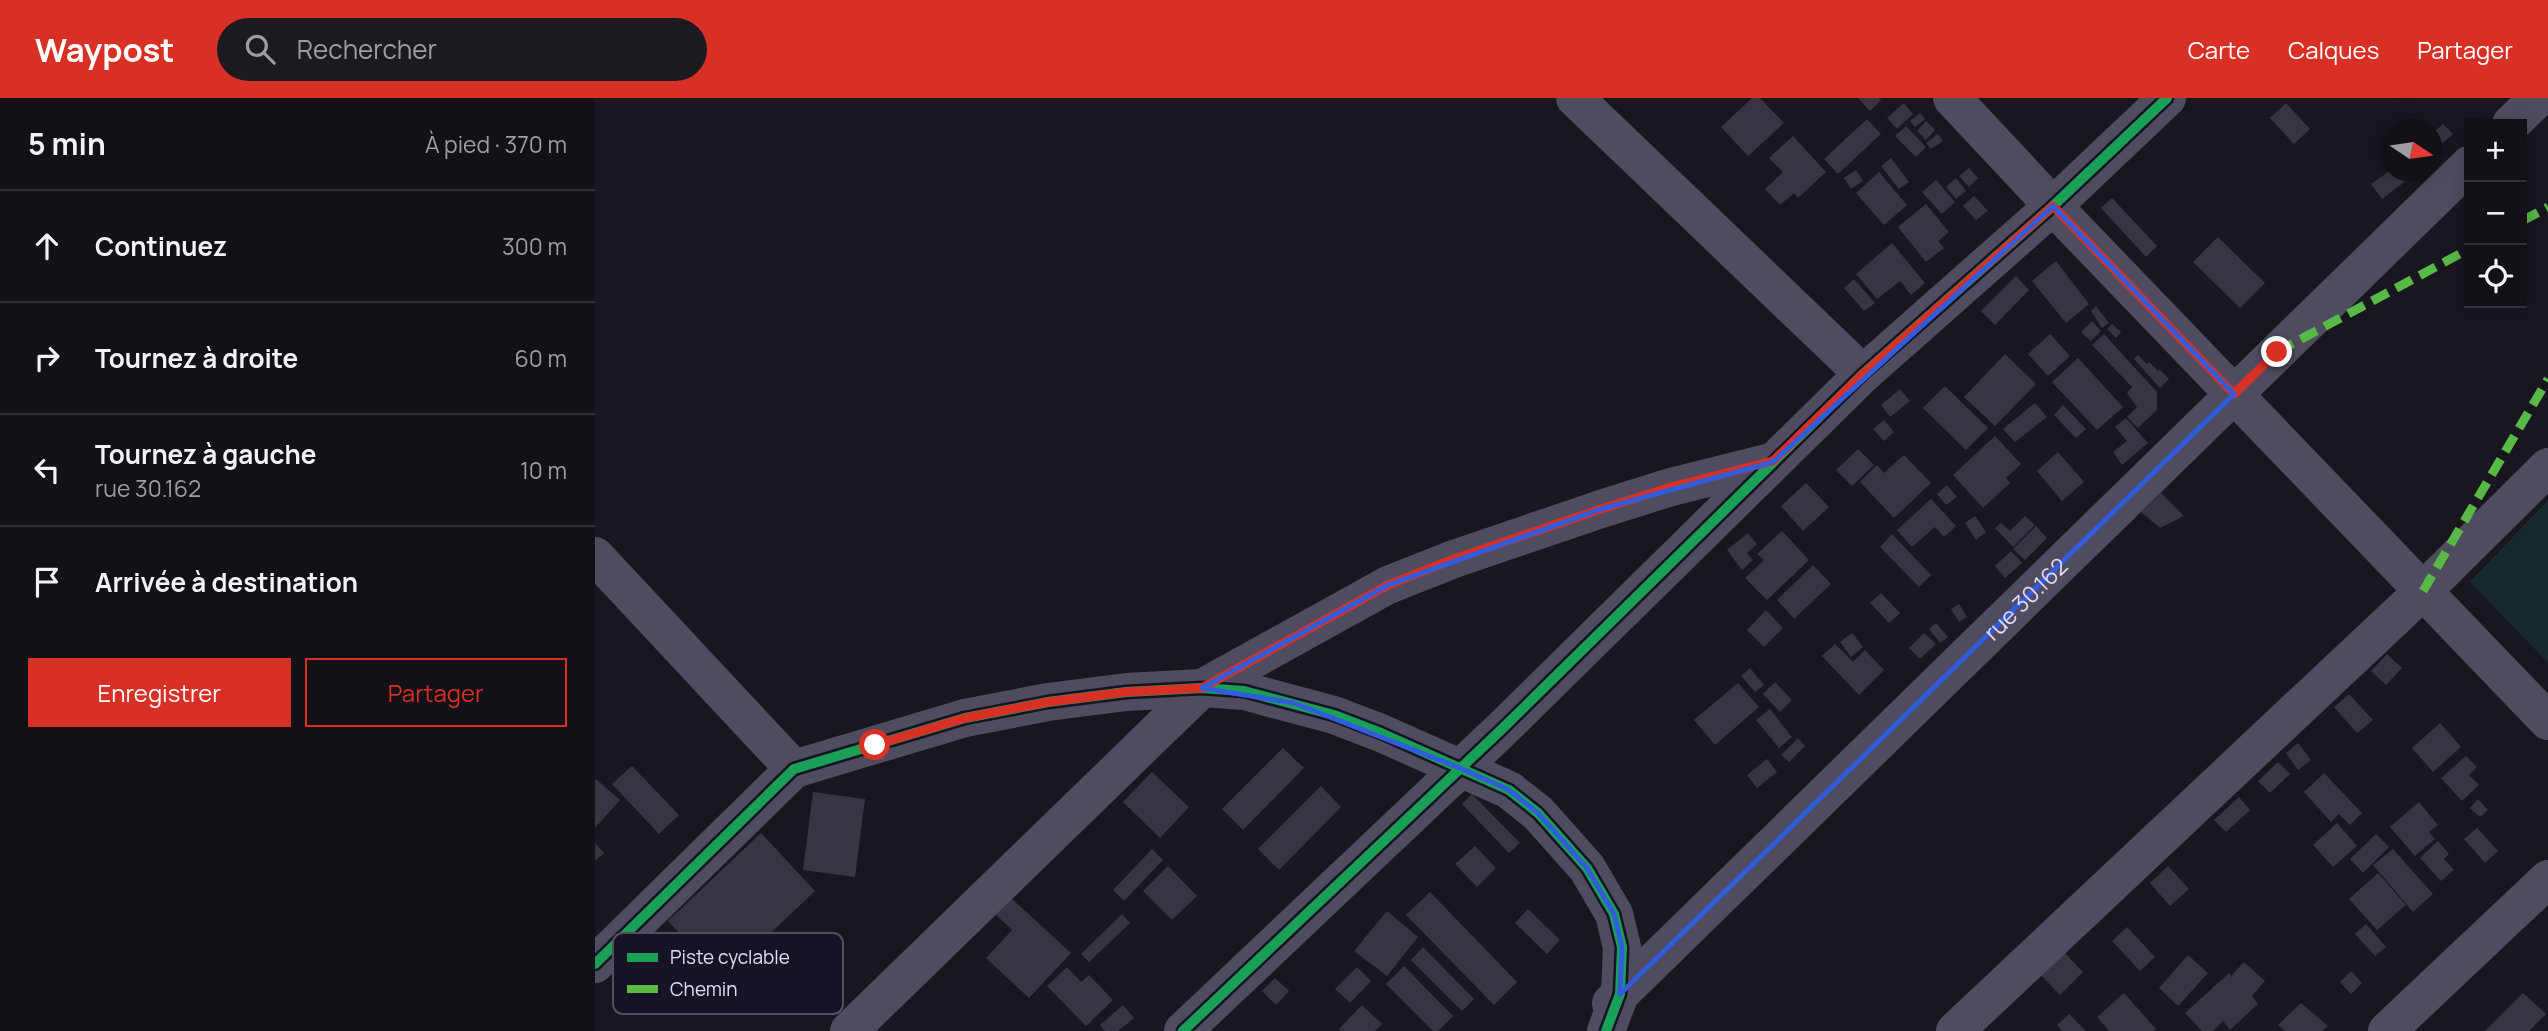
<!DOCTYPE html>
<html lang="fr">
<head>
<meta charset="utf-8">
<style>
	body { margin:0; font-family:Manrope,sans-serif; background:#1c1921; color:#f1f3f6 }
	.controls { position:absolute; right:21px; top:21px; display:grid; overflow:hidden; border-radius:0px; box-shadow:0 4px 18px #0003 }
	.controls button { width:63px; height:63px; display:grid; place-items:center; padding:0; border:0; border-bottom:2px solid #323037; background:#131018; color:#f1f3f6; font:35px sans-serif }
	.compass { position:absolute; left:1785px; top:21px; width:63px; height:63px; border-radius:50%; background:#131018; box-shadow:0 4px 18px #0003; rotate:103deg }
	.stop { position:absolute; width:21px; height:21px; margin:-16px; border:5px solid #d93025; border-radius:50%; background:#fff }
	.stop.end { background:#d93025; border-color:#fff; box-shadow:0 2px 7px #0008 }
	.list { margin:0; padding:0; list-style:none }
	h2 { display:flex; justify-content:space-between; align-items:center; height:91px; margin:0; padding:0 28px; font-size:30px }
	h2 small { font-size:23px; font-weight:400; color:#9d9da2 }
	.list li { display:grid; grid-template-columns:46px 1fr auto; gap:21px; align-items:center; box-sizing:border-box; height:112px; padding:0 28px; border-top:2px solid #323037 }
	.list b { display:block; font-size:26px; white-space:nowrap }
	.list p { margin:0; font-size:23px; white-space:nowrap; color:#9d9da2 }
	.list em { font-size:23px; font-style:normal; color:#9d9da2 }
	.actions { display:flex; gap:14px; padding:21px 28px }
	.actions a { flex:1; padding:16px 0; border:2px solid #d93025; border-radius:0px; text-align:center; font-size:24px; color:#d93025 }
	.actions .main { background:#d93025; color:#fff }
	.icon { flex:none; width:38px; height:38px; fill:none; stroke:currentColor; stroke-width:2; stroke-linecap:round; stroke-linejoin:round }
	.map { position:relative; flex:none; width:1953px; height:933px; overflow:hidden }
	header { display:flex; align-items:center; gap:42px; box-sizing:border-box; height:98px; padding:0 35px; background:#d93025; color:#fff }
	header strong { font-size:33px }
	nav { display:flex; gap:38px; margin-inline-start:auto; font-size:24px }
	.search { width:490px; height:63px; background:#1c1921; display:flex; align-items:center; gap:18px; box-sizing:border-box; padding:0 24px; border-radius:38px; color:#9d9da2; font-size:26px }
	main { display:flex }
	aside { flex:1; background:#131018 }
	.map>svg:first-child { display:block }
	.green { fill:#16292c }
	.building { fill:#383442 }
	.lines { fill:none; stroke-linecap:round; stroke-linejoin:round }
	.minor { stroke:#4f4c5f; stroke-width:38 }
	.quiet { stroke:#58b947; stroke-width:9; stroke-dasharray:18 9; stroke-linecap:butt }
	.cycleway-casing { stroke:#171224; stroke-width:15 }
	.cycleway { stroke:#1a9f57; stroke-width:10 }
	.route { stroke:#d93025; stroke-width:9 }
	.marked { fill:none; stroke:#315cdc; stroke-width:5; stroke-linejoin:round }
	.labels { text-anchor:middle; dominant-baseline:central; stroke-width:6; stroke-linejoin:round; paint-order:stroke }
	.street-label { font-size:23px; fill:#e1d9fb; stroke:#171224 }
	.key { fill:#171224; stroke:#544e64; stroke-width:2 }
	.key-label { font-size:19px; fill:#e1d9fb }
</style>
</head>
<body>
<header>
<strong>Waypost</strong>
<div class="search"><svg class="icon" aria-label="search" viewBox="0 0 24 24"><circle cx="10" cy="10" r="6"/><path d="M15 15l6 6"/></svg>Rechercher</div>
<nav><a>Carte</a><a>Calques</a><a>Partager</a></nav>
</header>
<main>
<aside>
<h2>5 min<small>À pied · 370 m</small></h2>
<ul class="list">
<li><svg class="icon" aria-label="ahead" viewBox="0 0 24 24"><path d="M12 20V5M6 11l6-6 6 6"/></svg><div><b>Continuez</b></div><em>300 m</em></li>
<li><svg class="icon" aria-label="right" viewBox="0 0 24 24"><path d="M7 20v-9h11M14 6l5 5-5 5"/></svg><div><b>Tournez à droite</b></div><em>60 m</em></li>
<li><svg class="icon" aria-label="left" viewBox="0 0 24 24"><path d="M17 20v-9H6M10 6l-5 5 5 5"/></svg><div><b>Tournez à gauche</b><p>rue 30.162</p></div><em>10 m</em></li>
<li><svg class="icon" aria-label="arrive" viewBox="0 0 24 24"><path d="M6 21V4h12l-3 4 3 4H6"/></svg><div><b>Arrivée à destination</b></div></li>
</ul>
<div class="actions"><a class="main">Enregistrer</a><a>Partager</a></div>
</aside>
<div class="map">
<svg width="1953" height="933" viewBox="0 0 1953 933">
	<rect width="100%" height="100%" fill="#191620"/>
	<polygon class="green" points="1953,402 1953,565 1875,484"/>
	<g class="building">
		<polygon points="1157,0 1165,0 1189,25 1153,58 1126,29"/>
		<polygon points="1263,0 1284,0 1286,2 1275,13"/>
		<polygon points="1309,5 1318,16 1302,31 1292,20"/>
		<polygon points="1691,5 1715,31 1699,46 1675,20"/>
		<polygon points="1325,15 1330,21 1320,29 1315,23"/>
		<polygon points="1272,21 1286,36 1243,76 1229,61"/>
		<polygon points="1331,23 1340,32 1331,42 1322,33"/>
		<polygon points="1848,26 1858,36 1842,50 1838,45 1838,35"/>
		<polygon points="1311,28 1331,49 1321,59 1300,38"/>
		<polygon points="1343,36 1348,43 1336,51 1331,45"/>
		<polygon points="1198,38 1231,74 1203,100 1199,95 1185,107 1170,91 1188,74 1174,60"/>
		<polygon points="1296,60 1314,84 1304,91 1286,68"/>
		<polygon points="1374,70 1383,80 1374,89 1364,78"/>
		<polygon points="1261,72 1268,83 1256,91 1249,80"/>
		<polygon points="1796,72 1796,74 1805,74 1812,82 1787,101 1776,86"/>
		<polygon points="1284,74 1312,107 1289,127 1261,95"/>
		<polygon points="1361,80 1371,93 1361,101 1351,89"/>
		<polygon points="1341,82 1360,104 1347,116 1327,94"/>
		<polygon points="1379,98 1393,113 1381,122 1368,108"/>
		<polygon points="1517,100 1562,148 1551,159 1506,110"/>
		<polygon points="1331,106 1354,134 1343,143 1349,150 1331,164 1303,129"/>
		<polygon points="1623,139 1670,185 1645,210 1598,164"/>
		<polygon points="1297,145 1330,185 1316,197 1305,183 1282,201 1261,176"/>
		<polygon points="1461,163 1494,206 1471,225 1437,183"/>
		<polygon points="1421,178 1434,192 1400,227 1386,213"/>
		<polygon points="1259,181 1280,205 1269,213 1249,190"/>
		<polygon points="1501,208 1514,225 1507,230 1496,213"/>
		<polygon points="1497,223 1506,233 1496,243 1486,234"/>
		<polygon points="1517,226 1526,234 1521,240 1512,231"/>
		<polygon points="1455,236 1475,258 1453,278 1433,256"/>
		<polygon points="1509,236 1562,294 1562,312 1543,330 1532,319 1542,309 1532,295 1537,289 1497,247"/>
		<polygon points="1410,256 1441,286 1400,328 1369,299"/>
		<polygon points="1543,257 1552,266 1554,264 1563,273 1565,272 1574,281 1565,290 1539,261"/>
		<polygon points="1483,260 1528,309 1502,332 1457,284"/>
		<polygon points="1350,288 1393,330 1371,352 1328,310"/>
		<polygon points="1305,291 1315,303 1295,319 1286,307"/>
		<polygon points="1440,305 1452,319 1420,344 1408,331"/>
		<polygon points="1468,307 1491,331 1481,340 1459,317"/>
		<polygon points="1531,320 1553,345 1527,367 1518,354 1532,343 1520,329"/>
		<polygon points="1289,322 1299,334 1289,343 1278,331"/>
		<polygon points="1400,338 1426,366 1411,380 1415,385 1388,410 1358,377"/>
		<polygon points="1263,351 1279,367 1257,388 1241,372"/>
		<polygon points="1463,354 1489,384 1467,403 1442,373"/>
		<polygon points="1309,357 1336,385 1299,420 1265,384 1282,367 1289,375"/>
		<polygon points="1211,385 1234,409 1208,433 1186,408"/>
		<polygon points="1352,387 1362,399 1351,407 1342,396"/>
		<polygon points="1566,395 1589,418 1565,430 1546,414"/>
		<polygon points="1336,401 1361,428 1349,439 1340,429 1317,449 1302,432"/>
		<polygon points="1380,418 1391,434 1381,442 1370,425"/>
		<polygon points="1430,418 1440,427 1418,449 1400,430 1406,425 1415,433"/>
		<polygon points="1441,428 1452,440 1430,462 1418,451"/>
		<polygon points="1187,433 1214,462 1172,502 1150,480 1169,462 1162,456"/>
		<polygon points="1153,435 1162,446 1152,455 1158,462 1147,472 1132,452"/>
		<polygon points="1297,436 1336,477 1324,489 1285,449"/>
		<polygon points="1416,453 1427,465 1410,480 1400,468"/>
		<polygon points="1218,467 1236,486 1199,521 1182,502"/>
		<polygon points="1286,495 1305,515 1294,525 1275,505"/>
		<polygon points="1364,506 1372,519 1364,524 1356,511"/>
		<polygon points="1171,512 1188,530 1169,549 1152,532"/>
		<polygon points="1341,525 1353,539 1345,545 1334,531"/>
		<polygon points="1257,535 1268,549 1256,559 1245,544"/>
		<polygon points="1329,535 1341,546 1325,561 1314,550"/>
		<polygon points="1240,546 1258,564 1270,552 1289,572 1264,597 1227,558"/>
		<polygon points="1792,556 1807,570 1791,587 1776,573"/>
		<polygon points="1155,570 1169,587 1160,594 1146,578"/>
		<polygon points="1180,584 1197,602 1185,614 1168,596"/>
		<polygon points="1143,585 1164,609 1120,647 1099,622"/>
		<polygon points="1754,596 1778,622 1762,635 1739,609"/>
		<polygon points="1175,611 1197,639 1184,650 1161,622"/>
		<polygon points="1845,625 1866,649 1838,674 1817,650"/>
		<polygon points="1203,640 1210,648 1194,664 1186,657"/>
		<polygon points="1703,645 1716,662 1703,672 1691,655"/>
		<polygon points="688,650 709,670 648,732 627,711"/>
		<polygon points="1871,658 1882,669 1874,677 1884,687 1867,703 1846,680"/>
		<polygon points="1172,661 1182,674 1162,690 1152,677"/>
		<polygon points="1683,664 1695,676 1675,695 1663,683"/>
		<polygon points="37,668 84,717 64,736 17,686"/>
		<polygon points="557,674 594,709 565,740 528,704"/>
		<polygon points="1729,675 1767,715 1755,727 1744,716 1736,724 1709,694"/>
		<polygon points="1,681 25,702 0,730 0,682"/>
		<polygon points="726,688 746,709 684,772 663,751"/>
		<polygon points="218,694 270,701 260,779 208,772"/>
		<polygon points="877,696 925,745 914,755 867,706"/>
		<polygon points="1644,699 1655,712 1631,734 1619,722"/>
		<polygon points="1883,701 1893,712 1885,719 1875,710"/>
		<polygon points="1824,704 1843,727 1834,734 1840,741 1820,758 1795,729"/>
		<polygon points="1742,725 1762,748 1738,769 1718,747"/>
		<polygon points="1882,730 1903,753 1890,765 1869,741"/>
		<polygon points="166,735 220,793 127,881 73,823"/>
		<polygon points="1781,736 1794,749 1768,775 1755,761"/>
		<polygon points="1843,743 1854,756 1849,761 1859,772 1846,783 1825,760"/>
		<polygon points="0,745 9,755 0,763"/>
		<polygon points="880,748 901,770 882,789 860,766"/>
		<polygon points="557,751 568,762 529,803 518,792"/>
		<polygon points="1798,751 1838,796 1818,814 1778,767"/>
		<polygon points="573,768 602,798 577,822 548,793"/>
		<polygon points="1573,768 1594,791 1575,808 1555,785"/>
		<polygon points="1783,775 1811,807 1782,832 1754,801"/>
		<polygon points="835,794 922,884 899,907 811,817"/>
		<polygon points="416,800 476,855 434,900 391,860 417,832 401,817"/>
		<polygon points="933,811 965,842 952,856 920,825"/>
		<polygon points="792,813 823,839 792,878 759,853"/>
		<polygon points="527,816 535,825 494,864 486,856"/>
		<polygon points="1771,826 1791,849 1780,858 1760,836"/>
		<polygon points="1532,829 1560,859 1545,873 1517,843"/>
		<polygon points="828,849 879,901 867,913 816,862"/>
		<polygon points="1465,850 1488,874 1465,897 1441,872"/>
		<polygon points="1593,857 1613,875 1583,908 1564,890"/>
		<polygon points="1649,864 1670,883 1657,898 1663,906 1635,932 1628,923 1618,933 1607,933 1590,915 1634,875 1636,878"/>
		<polygon points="809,868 858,918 843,933 838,933 791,886"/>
		<polygon points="472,869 486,884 494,877 518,902 491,928 452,888"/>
		<polygon points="762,869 776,883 755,905 740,891"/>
		<polygon points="1756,873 1767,885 1756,896 1745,884"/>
		<polygon points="680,880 694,893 681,907 667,893"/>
		<polygon points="1529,895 1561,931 1558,933 1514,933 1502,919"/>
		<polygon points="1928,895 1951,916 1934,933 1890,933"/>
		<polygon points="1706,905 1733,928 1727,933 1690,933 1683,927"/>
		<polygon points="528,907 539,920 523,933 510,933 505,927"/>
		<polygon points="767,907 787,926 780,933 746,933 744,931"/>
		<polygon points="1474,916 1491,933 1467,933 1462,927"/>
	</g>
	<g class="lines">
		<g class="minor">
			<polyline points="980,0 1268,276"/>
			<polyline points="1357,0 1458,108 1953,623"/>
			<polyline points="1916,26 1943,0"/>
			<polyline points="0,458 199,671"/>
			<polyline points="0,866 199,671 370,620 453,604 531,594 607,590 649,593 739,617 786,635 914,692 943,715 992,770 1019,816 1027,849 1025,896 1011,933"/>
			<path id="s1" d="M1016 905 1874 67"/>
			<polyline points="254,933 607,590 793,487 859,461 1006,411 1076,389 1176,364"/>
			<polyline points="588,933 907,631 1268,276 1458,108 1572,0"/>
			<polyline points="1360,933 1828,493 1953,369"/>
			<polyline points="1792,933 1953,781"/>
		</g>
		<g class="quiet">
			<polyline points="1927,123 1953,109"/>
			<polyline points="1682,254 1874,151"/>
			<polyline points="1828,493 1953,281"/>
		</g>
		<g class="cycleway-casing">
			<g id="cycleway">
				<polyline points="0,866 199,671 370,620 453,604 531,594 607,590 649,593 739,617 786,635 914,692 943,715 992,770 1019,816 1027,849 1025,896 1011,933"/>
				<polyline points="588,933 907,631 1268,276 1458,108 1572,0"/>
			</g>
		</g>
		<use href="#cycleway" class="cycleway"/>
	</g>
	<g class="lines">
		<polyline class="route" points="280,647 370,620 453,604 531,594 607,590 793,487 859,461 1006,411 1076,389 1178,363 1268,276 1458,108 1639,296 1682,254"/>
	</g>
	<path class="marked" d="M1458 108 1639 296 1025 896 1027 849 1019 816 992 770 943 715 914 692 865 670 699 605 607 590 793 487 1006 411 1178 364Z"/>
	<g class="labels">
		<g class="street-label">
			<text stroke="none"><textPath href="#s1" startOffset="579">rue 30.162</textPath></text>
		</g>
	</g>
	<rect x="18" y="835" width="230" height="81" rx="10" class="key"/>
	<rect x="32" y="855" width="31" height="9" fill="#1a9f57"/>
	<rect x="32" y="887" width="31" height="8" fill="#58b947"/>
	<g class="key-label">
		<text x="75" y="866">Piste cyclable</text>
		<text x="75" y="898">Chemin</text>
	</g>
</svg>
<div class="controls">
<button>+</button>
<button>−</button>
<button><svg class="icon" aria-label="locate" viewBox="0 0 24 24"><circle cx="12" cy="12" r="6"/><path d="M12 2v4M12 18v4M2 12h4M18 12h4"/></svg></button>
</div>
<svg class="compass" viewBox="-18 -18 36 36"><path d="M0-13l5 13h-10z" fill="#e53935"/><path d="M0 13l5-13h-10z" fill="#9d9da2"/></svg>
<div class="stop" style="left:280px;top:647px"></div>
<div class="stop end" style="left:1682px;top:254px"></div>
</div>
</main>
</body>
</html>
